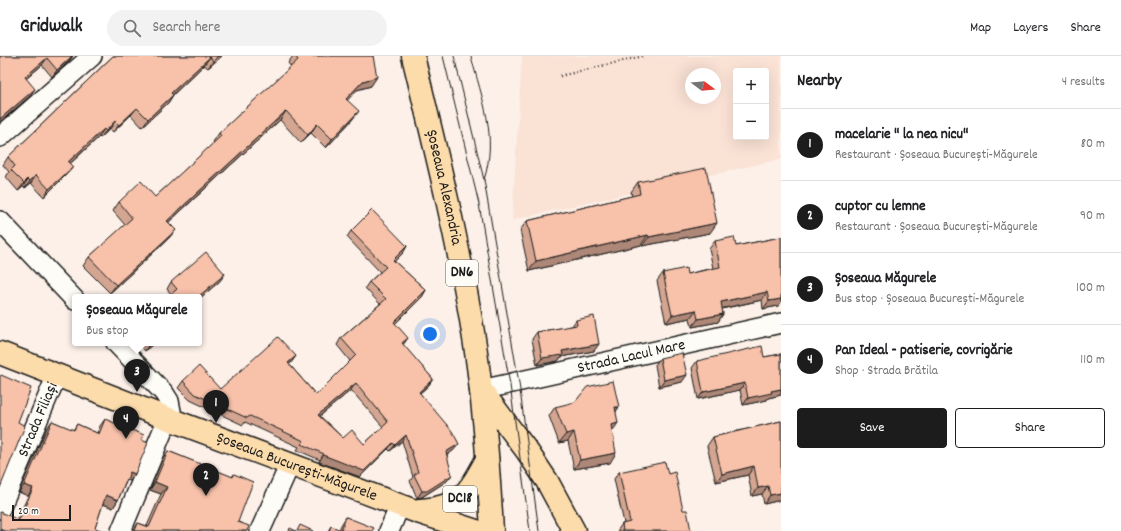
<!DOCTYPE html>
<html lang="en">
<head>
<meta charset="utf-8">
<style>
	body { margin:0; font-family:Dekko,sans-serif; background:#f2f2f2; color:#202124 }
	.controls { position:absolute; right:12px; top:12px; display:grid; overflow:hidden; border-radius:4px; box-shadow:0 4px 16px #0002 }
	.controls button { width:36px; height:36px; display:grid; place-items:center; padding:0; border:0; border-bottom:1px solid #e0e0e0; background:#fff; color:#202124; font:20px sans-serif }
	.compass { position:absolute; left:685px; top:12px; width:36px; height:36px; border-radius:50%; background:#fff; box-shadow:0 4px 16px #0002; rotate:106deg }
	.scale { position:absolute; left:12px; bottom:10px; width:59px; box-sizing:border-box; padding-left:4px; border:2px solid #1c1c1c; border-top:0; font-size:11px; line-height:14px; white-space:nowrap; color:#1c1c1c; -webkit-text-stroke:3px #fdfcf7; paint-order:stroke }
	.you { position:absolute; left:430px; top:278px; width:14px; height:14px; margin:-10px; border:3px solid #fff; border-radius:50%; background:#1a73e8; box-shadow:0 0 0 6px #1a73e833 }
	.badge { display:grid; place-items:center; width:26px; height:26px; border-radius:50%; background:#1c1c1c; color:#fff; font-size:13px; font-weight:700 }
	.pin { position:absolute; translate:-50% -33px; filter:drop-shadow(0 1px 2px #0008) }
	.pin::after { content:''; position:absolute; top:21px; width:14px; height:12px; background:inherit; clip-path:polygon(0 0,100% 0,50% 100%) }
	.popup { position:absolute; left:72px; top:238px; width:130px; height:52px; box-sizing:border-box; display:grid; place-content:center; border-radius:4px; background:#fff; filter:drop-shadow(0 1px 3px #0005); font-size:13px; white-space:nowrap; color:#757577 }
	.popup b { font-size:15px; color:#202124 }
	.popup::after { content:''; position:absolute; left:50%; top:100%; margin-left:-8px; border:8px solid transparent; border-top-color:#fff }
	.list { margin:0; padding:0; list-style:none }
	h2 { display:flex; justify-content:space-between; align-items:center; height:52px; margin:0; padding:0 16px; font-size:17px }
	h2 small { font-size:13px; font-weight:400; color:#757577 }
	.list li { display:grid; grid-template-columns:26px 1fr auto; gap:12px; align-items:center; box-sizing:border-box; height:72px; padding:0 16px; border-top:1px solid #e0e0e0 }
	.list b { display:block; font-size:15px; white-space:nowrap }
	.list p { margin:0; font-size:13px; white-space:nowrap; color:#757577 }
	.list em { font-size:13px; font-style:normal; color:#757577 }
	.actions { display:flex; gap:8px; padding:12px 16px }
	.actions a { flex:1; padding:9px 0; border:1px solid #1c1c1c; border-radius:4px; text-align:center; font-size:14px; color:#1c1c1c }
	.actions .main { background:#1c1c1c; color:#fff }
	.icon { flex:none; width:22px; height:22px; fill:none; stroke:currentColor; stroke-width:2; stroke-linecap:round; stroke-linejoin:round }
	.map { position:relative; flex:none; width:781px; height:475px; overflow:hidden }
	header { display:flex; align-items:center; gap:24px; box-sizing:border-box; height:56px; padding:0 20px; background:#fff; border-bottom:1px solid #e0e0e0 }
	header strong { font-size:19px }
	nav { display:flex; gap:22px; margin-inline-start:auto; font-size:14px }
	.search { width:280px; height:36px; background:#f2f2f2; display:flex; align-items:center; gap:10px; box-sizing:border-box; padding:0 14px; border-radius:22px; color:#757577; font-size:15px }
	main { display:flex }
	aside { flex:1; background:#fff }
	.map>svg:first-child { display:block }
	.built { fill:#fae2d5; fill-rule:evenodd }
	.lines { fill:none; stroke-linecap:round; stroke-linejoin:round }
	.minor-casing { stroke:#1c1c1c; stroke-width:22 }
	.major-casing { stroke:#1c1c1c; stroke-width:25 }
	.path { stroke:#1c1c1c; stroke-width:2.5; stroke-dasharray:1 3; stroke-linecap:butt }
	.minor { stroke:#fdfcf7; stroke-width:19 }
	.major { stroke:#fddcac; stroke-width:22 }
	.tram { stroke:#1c1c1c; stroke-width:1 }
	.wall { fill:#d4a692; stroke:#1c1c1c; fill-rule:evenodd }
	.shaded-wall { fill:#ad8777; stroke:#1c1c1c }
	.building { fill:#f7c1aa; stroke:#1c1c1c; fill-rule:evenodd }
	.labels { text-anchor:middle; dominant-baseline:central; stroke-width:3; stroke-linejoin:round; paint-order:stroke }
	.shield { fill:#fdfcf7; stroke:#605f5e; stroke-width:1 }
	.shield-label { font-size:15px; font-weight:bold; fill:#1c1c1c }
	.street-label { font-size:16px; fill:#1c1c1c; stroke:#fdfcf7 }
</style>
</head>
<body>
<header>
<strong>Gridwalk</strong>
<div class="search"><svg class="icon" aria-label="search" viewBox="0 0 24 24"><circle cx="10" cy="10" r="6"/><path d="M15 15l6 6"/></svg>Search here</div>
<nav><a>Map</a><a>Layers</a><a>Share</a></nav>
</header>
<main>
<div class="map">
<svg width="781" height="475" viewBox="0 0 781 475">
	<rect width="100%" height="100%" fill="#fcf0e8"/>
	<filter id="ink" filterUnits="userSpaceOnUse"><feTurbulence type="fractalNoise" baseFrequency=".025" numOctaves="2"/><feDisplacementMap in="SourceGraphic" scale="8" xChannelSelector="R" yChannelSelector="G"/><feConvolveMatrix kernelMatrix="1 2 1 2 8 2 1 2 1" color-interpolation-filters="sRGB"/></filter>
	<g filter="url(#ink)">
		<path class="built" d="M522 0H781V103L512 164ZM736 15H766V81H736ZM691 18H715V42H691Z"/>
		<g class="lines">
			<g class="minor-casing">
				<g id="minor">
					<polyline points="0,81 92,0"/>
					<polyline points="0,165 75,244"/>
					<polyline points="116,287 164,337 169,345 171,355 121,475"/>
					<path id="s1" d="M481 334 781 267"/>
					<path id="s2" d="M0 453 57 319"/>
					<polyline points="260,475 290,408"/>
					<polyline points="389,475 400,449"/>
				</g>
			</g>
			<g class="major-casing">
				<g id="major">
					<path id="s3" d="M413 0C434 87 456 175 471 264 483 333 488 404 492 475"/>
					<path id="s4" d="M0 297 169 363 415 455 476 475"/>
					<polyline points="481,334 527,395 547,425 574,475"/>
					<path d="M420 454C461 451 468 438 487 403"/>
				</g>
			</g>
			<polyline class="path" points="560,20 643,0"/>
			<use href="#minor" class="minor"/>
			<use href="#major" class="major"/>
			<g class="tram">
				<polyline points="443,0 479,148 510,329 530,475"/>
				<polyline points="454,0 484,124 519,327 539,475"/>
				<path d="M471 0C482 44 498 79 484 124"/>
			</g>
		</g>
		<g class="wall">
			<polygon points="0,0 73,0 68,6 52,21 42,9 26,23 30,40 0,66"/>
			<polygon points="113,0 222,0 208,12 204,9 173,39 168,47 142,71 131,59 113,76 110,73 100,82 99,81 70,108 73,111 67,118 44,141 31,127 25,132 23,131 18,135 6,121 9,116 3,109 8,101"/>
			<polygon points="293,0 373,0 371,30 357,34 347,44 352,64 326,92 311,77 301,87 280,64 169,166 169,182 110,237 83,210 89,201 125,169 113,155 119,146 155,141 214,87 213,86 219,77 291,11 288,7"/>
			<polygon points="638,126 710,177 642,190 641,189 529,215 520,174 527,165 632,140 631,136"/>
			<path d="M351 175 407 190 403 197 394 205 426 234 422 241 395 267 403 289 433 323 428 330 420 337 454 394 447 399V425L422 441 417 442 410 425 413 421 402 385 390 395 388 393 360 421 319 406 320 404 297 394 299 391 245 366 243 369 190 344 178 332 183 325 220 333 296 300 289 308 316 339 350 305 337 289 341 282 380 248 365 232 369 226 380 216 347 181ZM351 334 383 371 364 388 343 382 320 360Z"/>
			<polygon points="781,181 781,246 778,250 763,253 762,244 722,253 723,258 718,266 692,271 690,262 666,267 657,225 663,217 687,218 713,212 709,193 715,185 736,190"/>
			<polygon points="220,225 199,243 199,241 171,238 167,233 171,226"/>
			<polygon points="576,264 594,295 561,301 558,305 537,309 532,283 537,276 572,270"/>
			<polygon points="137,287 154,287 145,295"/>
			<polygon points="781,298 781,339 768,342 767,344 743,349 740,334 698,343 692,312 697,305 764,301"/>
			<polygon points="660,302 682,326 659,331 655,309"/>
			<polygon points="555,351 619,351 616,355 612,376 610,407 574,413 568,385 559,387 549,360"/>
			<polygon points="105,363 142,384 135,418 130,425 127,424 118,444 113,452 103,448 95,472 0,475 17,464 28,440 19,436 47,372 52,365 73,374 77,368 97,377 100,370"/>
			<polygon points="781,365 781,444 764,448 762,438 752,440 748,419 716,426 707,390 713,381"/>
			<polygon points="168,395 232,421 234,418 238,466 247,475 133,475 138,467 147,470 161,438 150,434 163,402"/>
			<polygon points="619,416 668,418 691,475 617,475 622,468 624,467 614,423"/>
			<polygon points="346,461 372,475 328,475 331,470 339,474 341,469"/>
		</g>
		<g class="shaded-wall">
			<polygon points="73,0 68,6 52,21 57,14"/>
			<polygon points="218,0 222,0 208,12 213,5"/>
			<polygon points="210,1 204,9 166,45 171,37"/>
			<polygon points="47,2 42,9 20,28 25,21"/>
			<polygon points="377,21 371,30 357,34 340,52 346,43 363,25"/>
			<polygon points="35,33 30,40 0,66 0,63"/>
			<polygon points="173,39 168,47 142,71 148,63"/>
			<polygon points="137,52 131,59 113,76 119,69"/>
			<polygon points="286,55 280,64 161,173 167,165"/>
			<polygon points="359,55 352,64 326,92 332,83"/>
			<polygon points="115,65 110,73 100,82 106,75"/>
			<polygon points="317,68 311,77 301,87 308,79"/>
			<polygon points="104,73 99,81 63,114 68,106"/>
			<polygon points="73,111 67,118 44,141 49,133"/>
			<polygon points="36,119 31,127 25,132 30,125"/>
			<polygon points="28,123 23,131 18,135 24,127"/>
			<polygon points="717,167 710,177 642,190 649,181"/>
			<polygon points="176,174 169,182 110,237 116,229"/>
			<polygon points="648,179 641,189 529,215 536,205"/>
			<polygon points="407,190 403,197 389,211 393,204"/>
			<polygon points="225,218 220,225 199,243 199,241 198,241"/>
			<polygon points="426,234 422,241 390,273 394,266"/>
			<polygon points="767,236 762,244 715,254 721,246"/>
			<polygon points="781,243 781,246 778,250 763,253 769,245"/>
			<polygon points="696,254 690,262 666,267 672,259"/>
			<polygon points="723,258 718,266 692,271 698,263"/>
			<polygon points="408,282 403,289 402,287"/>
			<polygon points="151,287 154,287 145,295 149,288"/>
			<polygon points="599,288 594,295 561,301 558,305 537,309 542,302 562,295"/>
			<polygon points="296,300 291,307 283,313 288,307"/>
			<polygon points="687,319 682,326 659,331 664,324"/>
			<polygon points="433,323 428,330 414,342 419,336"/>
			<polygon points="356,327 351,334 314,365 318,359"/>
			<polygon points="745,327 740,334 698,343 703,336"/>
			<polygon points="781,333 781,339 768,342 767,344 743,349 748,342 771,335"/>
			<polygon points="615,351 619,351 613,360"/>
			<polygon points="618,367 612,376 611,369"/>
			<polygon points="574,376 568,385 559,387 566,378"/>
			<polygon points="406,379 402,385 390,395 395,389"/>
			<polygon points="393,387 388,393 360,421 319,406 323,399"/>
			<polygon points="459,388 454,394 442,403 446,396"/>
			<polygon points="616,397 610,407 574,413 580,404"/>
			<polygon points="754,410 748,419 716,426 722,418"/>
			<polygon points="130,416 135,418 130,425 125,423"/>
			<polygon points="452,419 447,425 422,441 417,442 422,435"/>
			<polygon points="155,426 167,431 161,438 150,434"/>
			<polygon points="24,429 33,432 28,440 19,436"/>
			<polygon points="768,430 762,438 752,440 758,432"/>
			<polygon points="781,437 781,444 764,448 770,439"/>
			<polygon points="106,439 118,444 113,452 101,447"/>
		</g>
		<g class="building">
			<polygon points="0,0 72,0 57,14 47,2 25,21 35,33 0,63"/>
			<polygon points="113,0 218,0 213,5 210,1 171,37 173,39 148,63 137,52 119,69 115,65 106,75 104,73 68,106 73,111 49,133 36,119 30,125 28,123 24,127 11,114 15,110 8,101"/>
			<polygon points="295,0 373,0 377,21 363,25 346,43 359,55 332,83 317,68 308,79 286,55 167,165 176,174 116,229 89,201 132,162 119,146 141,125 155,141 221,80 219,77 298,4"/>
			<polygon points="706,112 717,167 649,181 648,179 536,205 527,165 640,138 638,126"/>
			<path d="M372 154 407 190 393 204 426 234 394 266 408 282 402 287 433 323 419 336 452 375 459 388 446 396 452 419 427 435H422L414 419 418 416 406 379 395 389 393 387 364 415 323 399 324 398 301 388 304 385 250 360 247 362 195 338 183 325 199 310 220 333 278 281 296 300 288 307 316 339 356 299 341 282 386 243 369 226 386 211 351 175ZM356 327 388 366 364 388 352 374 343 382 318 359Z"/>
			<polygon points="734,181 736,190 781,181 781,243 769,245 767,236 721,246 723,258 698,263 696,254 672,259 663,217 686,212 687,218 720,211 715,185"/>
			<polygon points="206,196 225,218 198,241 168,241 177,233 171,226"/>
			<polygon points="594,260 599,288 562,295 563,299 542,302 537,276 577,269 576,264"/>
			<polygon points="762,290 764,301 781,298 781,333 771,335 772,337 748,342 745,327 703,336 697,305"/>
			<polygon points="682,297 687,319 664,324 660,302"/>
			<polygon points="1,319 31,332 18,366 25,370 0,432 0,321"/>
			<polygon points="613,325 619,351 615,351 618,367 611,369 616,397 580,404 574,376 566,378 555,351 575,346 587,331"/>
			<polygon points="105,363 144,379 142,384 148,387 135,418 130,416 118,444 106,439 95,472 104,475 4,475 0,473 0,456 19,464 33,432 24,429 52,365 74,374 77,368 99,378"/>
			<polygon points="781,365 781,437 770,439 768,430 758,432 754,410 722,418 713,381"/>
			<polygon points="168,395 233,421 234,418 253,426 238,466 249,470 247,475 135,475 138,467 149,471 167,431 155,426"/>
			<polygon points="665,406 668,418 675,416 683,454 687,454 691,475 623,475 622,468 630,466 619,416"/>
			<polygon points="346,461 374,472 372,475 329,475 331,470 341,474"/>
			<polygon points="300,469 313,475 297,475"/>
			<polygon points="290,472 296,475 289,475"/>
		</g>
	</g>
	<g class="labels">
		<g class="shield">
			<rect x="446" y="204" width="32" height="26" rx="3"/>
			<rect x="443" y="430" width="34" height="26" rx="3"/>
		</g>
		<g class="shield-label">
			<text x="462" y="217">DN6</text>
			<text x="460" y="443">DC18</text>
		</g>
		<g class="street-label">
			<text stroke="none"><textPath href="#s3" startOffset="135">Șoseaua Alexandria</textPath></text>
			<text stroke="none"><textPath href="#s1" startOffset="154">Strada Lacul Mare</textPath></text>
			<text stroke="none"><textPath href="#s2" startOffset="97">Strada Filiași</textPath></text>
			<text stroke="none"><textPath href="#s4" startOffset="318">Șoseaua București-Măgurele</textPath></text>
		</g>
	</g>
</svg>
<div class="controls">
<button>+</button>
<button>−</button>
</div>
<svg class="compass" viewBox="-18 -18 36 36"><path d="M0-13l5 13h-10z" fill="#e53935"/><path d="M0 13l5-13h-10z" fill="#757577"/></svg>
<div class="scale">20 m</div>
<div class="you"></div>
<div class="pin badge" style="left:216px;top:367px">1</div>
<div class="pin badge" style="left:206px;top:440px">2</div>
<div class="pin badge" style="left:137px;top:336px">3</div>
<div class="popup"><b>Șoseaua Măgurele</b>Bus stop</div>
<div class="pin badge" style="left:126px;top:383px">4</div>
</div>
<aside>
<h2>Nearby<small>4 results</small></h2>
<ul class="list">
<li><span class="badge">1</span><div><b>macelarie &quot; la nea nicu&quot;</b><p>Restaurant · Șoseaua București-Măgurele</p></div><em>80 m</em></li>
<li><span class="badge">2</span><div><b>cuptor cu lemne</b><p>Restaurant · Șoseaua București-Măgurele</p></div><em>90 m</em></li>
<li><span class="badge">3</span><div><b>Șoseaua Măgurele</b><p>Bus stop · Șoseaua București-Măgurele</p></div><em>100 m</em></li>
<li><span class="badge">4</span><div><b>Pan Ideal - patiserie, covrigărie</b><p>Shop · Strada Brătila</p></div><em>110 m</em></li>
</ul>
<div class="actions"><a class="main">Save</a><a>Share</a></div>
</aside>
</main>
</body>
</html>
